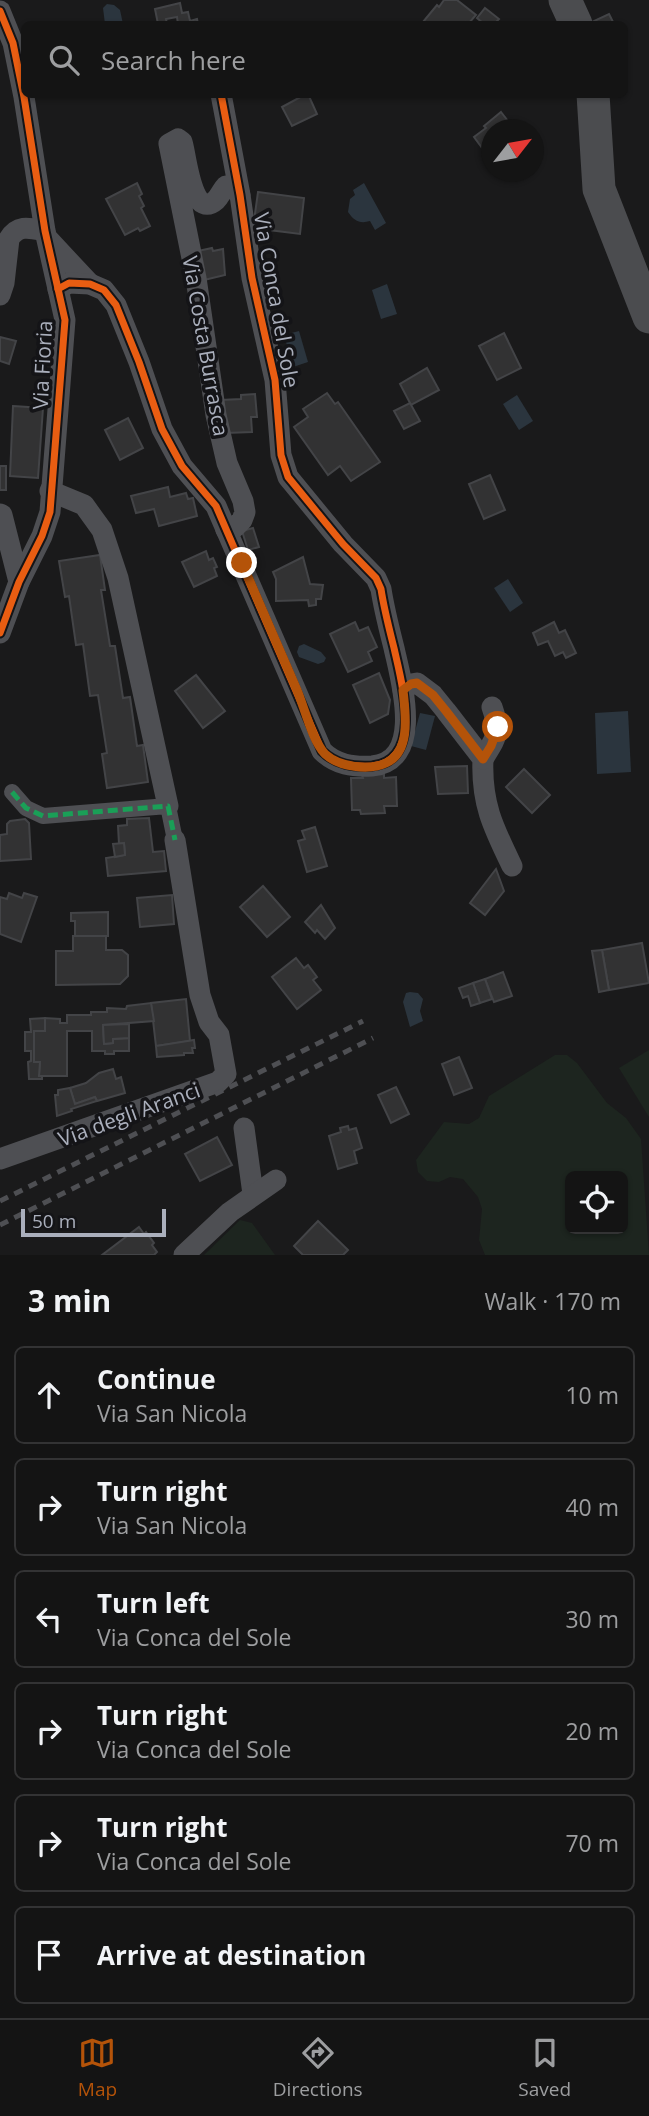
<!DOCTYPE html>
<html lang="en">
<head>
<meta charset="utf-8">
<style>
	body { margin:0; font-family:"Open Sans",sans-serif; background:#1d1d1d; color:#f1f3f6 }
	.controls { position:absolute; right:21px; bottom:21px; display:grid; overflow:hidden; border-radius:10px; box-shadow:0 2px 5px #0004 }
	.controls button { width:63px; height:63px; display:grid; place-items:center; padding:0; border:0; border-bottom:2px solid #333334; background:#141414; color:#f1f3f6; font:35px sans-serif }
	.compass { position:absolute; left:481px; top:119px; width:63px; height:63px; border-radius:50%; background:#141414; box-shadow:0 2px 5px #0004; rotate:59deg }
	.scale { position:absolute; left:21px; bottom:18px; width:145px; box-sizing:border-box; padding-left:7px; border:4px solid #aaafbc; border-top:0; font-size:19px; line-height:24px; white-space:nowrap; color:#aaafbc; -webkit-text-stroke:5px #141417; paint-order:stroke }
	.stop { position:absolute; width:21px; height:21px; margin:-16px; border:5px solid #b45309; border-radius:50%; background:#fff }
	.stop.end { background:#b45309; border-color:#fff; box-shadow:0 2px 7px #0008 }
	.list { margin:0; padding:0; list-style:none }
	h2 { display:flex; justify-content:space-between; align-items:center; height:91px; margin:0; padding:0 28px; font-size:30px }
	h2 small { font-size:23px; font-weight:400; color:#9d9ea0 }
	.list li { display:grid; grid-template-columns:46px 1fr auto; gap:21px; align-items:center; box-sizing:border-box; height:98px; margin:0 14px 14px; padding:0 14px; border:2px solid #333334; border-radius:10px }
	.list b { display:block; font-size:26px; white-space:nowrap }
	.list p { margin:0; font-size:23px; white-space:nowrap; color:#9d9ea0 }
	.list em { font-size:23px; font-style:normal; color:#9d9ea0 }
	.icon { flex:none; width:38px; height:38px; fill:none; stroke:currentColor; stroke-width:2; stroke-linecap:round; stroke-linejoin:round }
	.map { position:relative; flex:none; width:649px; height:1255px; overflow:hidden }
	.search { position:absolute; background:#141414; box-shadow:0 2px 5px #0004; left:21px; right:21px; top:21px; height:77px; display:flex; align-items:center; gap:18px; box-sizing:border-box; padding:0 24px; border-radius:10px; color:#9d9ea0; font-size:26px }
	.sheet { height:763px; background:#141414 }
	nav { display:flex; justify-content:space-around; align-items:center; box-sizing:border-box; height:98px; border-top:2px solid #333334; background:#141414; font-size:19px; color:#9d9ea0 }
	nav a { display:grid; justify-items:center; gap:4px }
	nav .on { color:#b45309 }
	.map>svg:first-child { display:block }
	.green { fill:#1d251f; fill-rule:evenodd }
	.water { fill:#2b353e }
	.building { fill:#323233; stroke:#434447; stroke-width:2 }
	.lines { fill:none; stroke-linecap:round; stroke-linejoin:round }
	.pedestrian { stroke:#4e4f53; stroke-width:16 }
	.minor { stroke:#4e4f53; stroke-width:21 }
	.primary { stroke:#4b4c4f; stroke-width:33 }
	.rail { stroke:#4e4f53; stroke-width:5; stroke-dasharray:9 7; stroke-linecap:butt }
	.quiet { stroke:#1a9f57; stroke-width:5; stroke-dasharray:10 5; stroke-linecap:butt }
	.cycleway-casing { stroke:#141417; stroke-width:11 }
	.cycleway { stroke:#e95d12; stroke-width:7 }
	.route { stroke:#b45309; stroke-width:9 }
	.labels { text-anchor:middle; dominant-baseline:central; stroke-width:7; stroke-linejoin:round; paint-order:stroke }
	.street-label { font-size:21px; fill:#aaafbc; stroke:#141417 }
</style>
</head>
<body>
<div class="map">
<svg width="649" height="1255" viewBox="0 0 649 1255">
	<rect width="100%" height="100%" fill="#1a1a1b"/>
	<g class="green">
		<polygon points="649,1050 649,1117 619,1068"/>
		<path d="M555 1055H567L577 1063 607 1103 626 1118 641 1139 649 1255H485L479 1240 482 1209 478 1197 463 1179 450 1177 439 1182 427 1181 418 1172 416 1160 444 1122 469 1124 479 1118 489 1096ZM623 1176V1229H570V1176Z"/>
		<polygon points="240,1220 252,1223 275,1255 204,1255"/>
	</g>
	<g class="water">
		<polygon points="107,4 114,5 120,10 123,24 105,24 103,8"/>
		<path d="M364 183 386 223 375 230 370 221C360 224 354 221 348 212L350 199 355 195 353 190Z"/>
		<polygon points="387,284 397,314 381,319 372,290"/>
		<polygon points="299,331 308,362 293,367 284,335"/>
		<polygon points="517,395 533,421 519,430 503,404"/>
		<polygon points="508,579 523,603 510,612 494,588"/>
		<polygon points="304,644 321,652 326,658 324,662 318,664 299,657 297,652 299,646"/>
		<polygon points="628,711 631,772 597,774 595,713"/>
		<polygon points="420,713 435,716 426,750 411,746"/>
		<polygon points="410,992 418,993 423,999 420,1011 423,1021 410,1027 403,1002 406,993"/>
	</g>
	<g class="building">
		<polygon points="444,0 457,0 476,15 469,23 466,22 464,24 427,24 423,22 437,5 439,7"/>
		<polygon points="180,3 182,13 188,12 190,21 197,19 198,24 178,24 177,17 166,19 167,24 158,24 155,9"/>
		<polygon points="485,8 499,19 494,24 484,24 477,18"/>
		<polygon points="609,14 614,24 593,24 592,22"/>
		<polygon points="306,94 308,94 317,114 292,126 282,107"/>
		<polygon points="501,112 511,125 505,130 491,130 491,156 487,150 485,152 474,137 486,128 484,126"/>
		<polygon points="534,133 541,151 534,153"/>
		<polygon points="137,183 142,194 139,196 144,206 141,208 150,226 140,231 138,228 125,235 106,199"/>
		<polygon points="258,192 304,198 300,234 253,228"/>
		<polygon points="212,248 213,251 223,249 225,275 204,280 198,251"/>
		<polygon points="504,333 521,368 497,380 479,346"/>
		<polygon points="0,337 16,341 9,364 0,361"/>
		<polygon points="427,368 439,390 411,405 400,384"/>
		<polygon points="327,393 335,404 338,402 380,462 351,481 340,466 328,475 294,427 308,417 303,409"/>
		<polygon points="255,394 257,417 251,417 252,432 226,433 221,400 241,399 241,395"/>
		<polygon points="410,403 420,421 404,429 394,411"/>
		<polygon points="13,406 43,408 38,478 10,476"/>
		<polygon points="128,418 143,448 120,460 105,430"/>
		<rect x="0" y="466" width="6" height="24"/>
		<polygon points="490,475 505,510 484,519 469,484"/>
		<polygon points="168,487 170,497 186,493 188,499 193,498 197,516 159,526 154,509 136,513 131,496"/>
		<polygon points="253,528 259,547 248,550 242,531"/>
		<polygon points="206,551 209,560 213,558 217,567 214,568 217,576 194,587 182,562"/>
		<polygon points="100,555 105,590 101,590 110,646 115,646 123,698 130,697 137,746 143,745 148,782 107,788 102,754 107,753 98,695 90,696 83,644 76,645 69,596 65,597 59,561"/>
		<polygon points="303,557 310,584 323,585 321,599 316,599 316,605 309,606 308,600 276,601 276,579 273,572"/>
		<polygon points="355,622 359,631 368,627 377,647 368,652 372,661 348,672 330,634"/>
		<polygon points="554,622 559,633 565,630 576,653 566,658 563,652 555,656 548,641 538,645 533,633"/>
		<polygon points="379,673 390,700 388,714 370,723 353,685"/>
		<polygon points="196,675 225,711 203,728 175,691"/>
		<polygon points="467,766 468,793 438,794 435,767"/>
		<polygon points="524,769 550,795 532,813 506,787"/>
		<polygon points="384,774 384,778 396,777 397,806 384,806 385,813 361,814 360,810 352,810 351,778 363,778 362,775"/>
		<polygon points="149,818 153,852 164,851 166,871 108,876 106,858 125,855 124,843 119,844 118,826 127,825 127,819"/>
		<polygon points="25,819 29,823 31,859 0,861 0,835 7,834 7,824 10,821"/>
		<polygon points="315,827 327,866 307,872 298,841 305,839 302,831"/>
		<polygon points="124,843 125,855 115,857 113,844"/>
		<polygon points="496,869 504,891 485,915 470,903"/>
		<polygon points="263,886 290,917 267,937 240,907"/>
		<polygon points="9,893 22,898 24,893 37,897 21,942 0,934 0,897 7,899"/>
		<polygon points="172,895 174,924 140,927 137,898"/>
		<polygon points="321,905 335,928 325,939 317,930 315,933 305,922"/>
		<polygon points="108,912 108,936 75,936 75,921 71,921 71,913"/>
		<polygon points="73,936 106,936 106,950 122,950 128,955 128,976 120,984 56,985 56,951 73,951"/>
		<polygon points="642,943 649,983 609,990 602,950"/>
		<polygon points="602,950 609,990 599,992 592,951"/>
		<polygon points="296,958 304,968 308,965 317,977 313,980 321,990 297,1009 272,977"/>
		<polygon points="503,972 512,996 494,1002 485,979"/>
		<polygon points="485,979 492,999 480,1003 473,983"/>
		<polygon points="473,983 480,1003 471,1006 468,996 463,998 459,988"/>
		<polygon points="186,999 190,1041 156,1046 151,1003"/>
		<polygon points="151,1003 154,1021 103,1025 104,1044 113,1043 113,1039 129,1038 129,1051 114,1051 114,1054 105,1054 105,1051 92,1051 92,1031 67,1031 67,1076 39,1076 40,1062 34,1062 34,1031 45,1031 45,1018 60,1019 60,1023 67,1023 67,1015 91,1015 91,1012 107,1012 107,1008 126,1009 127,1006"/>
		<polygon points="45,1018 45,1031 34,1031 34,1062 40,1062 39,1076 42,1076 42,1079 29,1079 28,1062 31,1061 31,1051 25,1051 25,1032 31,1032 30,1019"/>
		<polygon points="129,1024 129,1038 113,1039 113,1043 104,1044 103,1025"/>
		<polygon points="194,1040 195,1048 192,1048 193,1053 184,1053 184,1055 157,1057 156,1046"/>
		<polygon points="459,1057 472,1088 454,1095 442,1064"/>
		<polygon points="113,1069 116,1079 121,1077 125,1093 97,1101 95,1097 75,1104 70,1088 86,1083 99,1073"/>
		<polygon points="396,1087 409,1114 391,1123 378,1095"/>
		<polygon points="70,1088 75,1104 95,1097 97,1101 71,1109 72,1111 57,1116 55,1095 58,1095 58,1090"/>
		<polygon points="348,1126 349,1130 356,1128 362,1148 354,1151 357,1163 338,1169 329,1136 341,1132 340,1128"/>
		<polygon points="217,1137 232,1165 200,1181 185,1154"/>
		<polygon points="318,1221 348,1250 343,1255 303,1255 294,1246"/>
		<polygon points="139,1227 144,1234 146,1232 154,1243 152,1245 157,1252 154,1255 102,1255"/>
	</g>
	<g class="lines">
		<polyline class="pedestrian" points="12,792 26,808 43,816 168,806 175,840"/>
		<g class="minor">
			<polyline points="0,11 13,43 24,97 45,231 65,320 50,512 42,536 19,582 0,633"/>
			<polyline points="48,239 90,284"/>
			<path d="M58 289 69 283 90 284 104 290 116 305 139 362 162 429 182 466 216 506 322 751C336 765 353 767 372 766 425 761 401 680 394 648 389 628 384 609 381 589L376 578 343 544 288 477 281 455 275 380 252 278 240 195 221 94"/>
			<path d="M0 295 4 283 9 239C18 224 30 228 45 231"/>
			<polyline points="50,491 84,505 102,530 118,578 168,806"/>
			<polyline points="0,514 2,515 19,582"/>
			<path d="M226 530 235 527 242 520 245 512 243 501 227 463 216 415 196 278 169 144 178 139 182 142C186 152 191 222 216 200 220 196 222 190 226 186L235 189 240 195"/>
			<path d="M403 690 411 684 417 683 433 695 446 711 483 759C481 803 493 827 512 866"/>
			<path d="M483 759C497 736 501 733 492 707"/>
			<polyline points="244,1128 253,1194"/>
			<polyline points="0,1159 218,1082 226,1074 219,1035 209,1022 200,995 175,840"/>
			<polyline points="184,1255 230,1212 276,1180"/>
		</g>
		<g class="primary">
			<polyline points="565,0 576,24"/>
			<polyline points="593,94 599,189 649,317"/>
		</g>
		<g class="rail">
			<polyline points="0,1201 363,1021"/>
			<polyline points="0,1225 373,1038"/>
		</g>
		<polyline class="quiet" points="12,792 26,808 43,816 168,806 175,840"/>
		<g class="cycleway-casing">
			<g id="cycleway">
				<polyline points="0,11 13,43 24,97 45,231 65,320 50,512 42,536 19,582 0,633"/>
				<path d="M58 289 69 283 90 284 104 290 116 305 139 362 162 429 182 466 216 506 322 751C336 765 353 767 372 766 425 761 401 680 394 648 389 628 384 609 381 589L376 578 343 544 288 477 281 455 275 380 252 278 240 195 221 94"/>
			</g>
		</g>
		<use href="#cycleway" class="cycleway"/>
	</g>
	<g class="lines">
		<path class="route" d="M242 563C260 605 279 648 297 690 305 709 312 740 325 754 339 767 369 771 386 763 412 751 405 712 403 690L411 684 417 683 433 695 446 711 483 759 491 746 498 727"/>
	</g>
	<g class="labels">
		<g class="street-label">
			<text transform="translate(277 300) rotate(80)">Via Conca del Sole</text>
			<text transform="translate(206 346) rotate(80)">Via Costa Burrasca</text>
			<text transform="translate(42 365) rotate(-87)">Via Fioria</text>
			<text transform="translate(129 1114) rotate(-20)">Via degli Aranci</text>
		</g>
	</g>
</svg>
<div class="controls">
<button><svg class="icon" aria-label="locate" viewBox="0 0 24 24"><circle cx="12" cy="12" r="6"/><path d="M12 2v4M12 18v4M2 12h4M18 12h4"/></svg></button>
</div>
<svg class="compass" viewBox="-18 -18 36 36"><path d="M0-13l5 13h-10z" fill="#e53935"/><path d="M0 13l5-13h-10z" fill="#9d9ea0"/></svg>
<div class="scale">50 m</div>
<div class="stop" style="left:498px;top:727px"></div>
<div class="stop end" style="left:242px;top:563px"></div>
<div class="search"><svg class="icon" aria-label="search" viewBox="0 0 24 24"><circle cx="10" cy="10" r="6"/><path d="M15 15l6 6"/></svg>Search here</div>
</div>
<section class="sheet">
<h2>3 min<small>Walk · 170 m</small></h2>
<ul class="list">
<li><svg class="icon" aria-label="ahead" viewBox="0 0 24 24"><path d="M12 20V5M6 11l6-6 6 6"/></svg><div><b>Continue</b><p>Via San Nicola</p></div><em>10 m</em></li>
<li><svg class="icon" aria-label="right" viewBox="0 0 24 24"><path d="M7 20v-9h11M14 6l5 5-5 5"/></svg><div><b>Turn right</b><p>Via San Nicola</p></div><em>40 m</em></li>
<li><svg class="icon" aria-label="left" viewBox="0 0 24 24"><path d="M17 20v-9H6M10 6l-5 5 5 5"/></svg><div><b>Turn left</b><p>Via Conca del Sole</p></div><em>30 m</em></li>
<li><svg class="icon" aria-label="right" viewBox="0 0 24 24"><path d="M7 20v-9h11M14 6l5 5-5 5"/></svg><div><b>Turn right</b><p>Via Conca del Sole</p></div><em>20 m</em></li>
<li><svg class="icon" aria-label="right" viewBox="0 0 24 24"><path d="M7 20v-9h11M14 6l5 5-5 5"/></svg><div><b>Turn right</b><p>Via Conca del Sole</p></div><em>70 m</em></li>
<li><svg class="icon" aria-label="arrive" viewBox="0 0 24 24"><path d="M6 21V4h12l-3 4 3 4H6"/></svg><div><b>Arrive at destination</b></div></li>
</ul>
</section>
<nav>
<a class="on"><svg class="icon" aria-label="map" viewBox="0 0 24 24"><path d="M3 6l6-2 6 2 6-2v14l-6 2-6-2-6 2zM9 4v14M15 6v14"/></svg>Map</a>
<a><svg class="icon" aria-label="directions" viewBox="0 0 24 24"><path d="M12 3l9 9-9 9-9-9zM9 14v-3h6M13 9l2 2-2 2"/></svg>Directions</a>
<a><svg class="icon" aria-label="saved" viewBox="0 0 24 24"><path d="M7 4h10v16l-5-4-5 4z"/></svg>Saved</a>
</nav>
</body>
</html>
